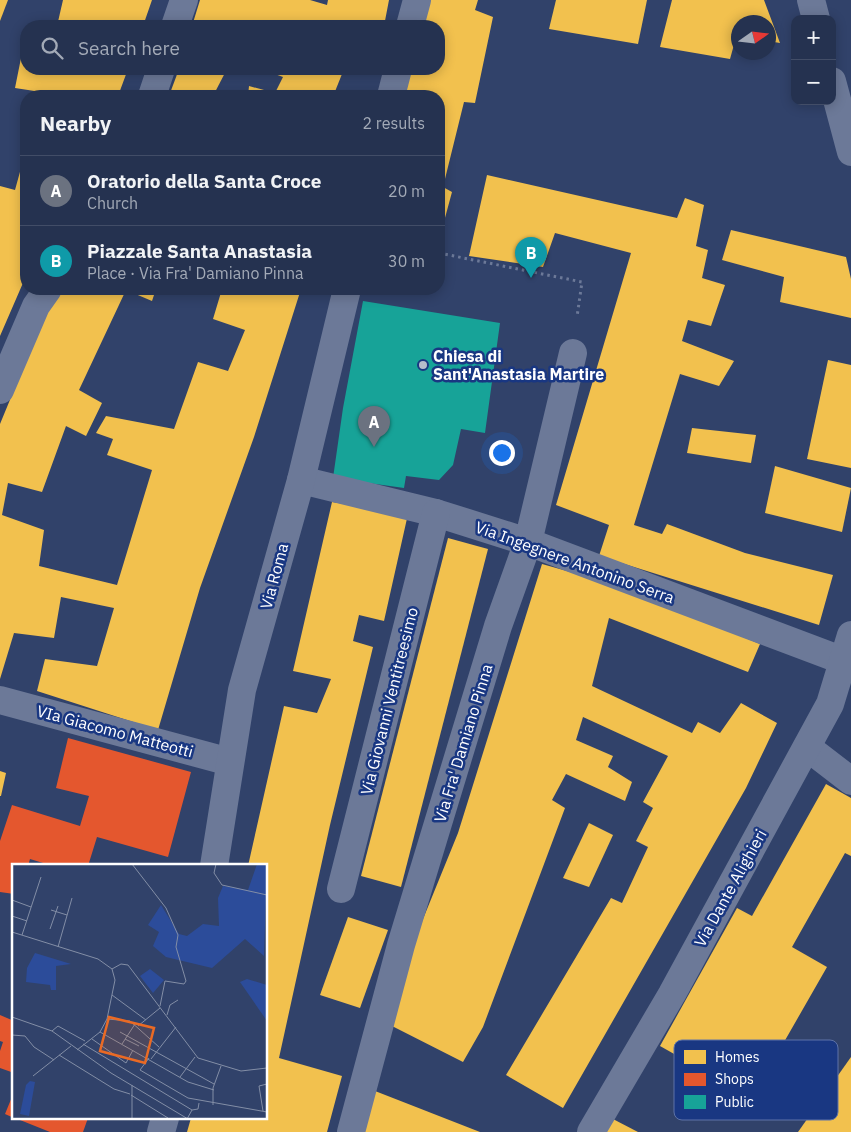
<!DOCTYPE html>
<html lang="en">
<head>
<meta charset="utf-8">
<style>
	body { margin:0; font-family:"IBM Plex Sans",sans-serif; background:#2d3a57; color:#f1f3f6 }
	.controls { position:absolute; right:15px; top:15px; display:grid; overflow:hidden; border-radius:10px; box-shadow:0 2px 12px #0003 }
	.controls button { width:45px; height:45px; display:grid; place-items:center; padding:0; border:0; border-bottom:1px solid #424d67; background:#253250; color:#f1f3f6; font:25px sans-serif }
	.compass { position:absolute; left:731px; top:15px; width:45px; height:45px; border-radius:50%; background:#253250; box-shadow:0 2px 12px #0003; rotate:76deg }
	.you { position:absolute; left:501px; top:452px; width:18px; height:18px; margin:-12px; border:4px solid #fff; border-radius:50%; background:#1a73e8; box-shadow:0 0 0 8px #1a73e833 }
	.badge { display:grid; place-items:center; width:32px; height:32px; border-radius:50%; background:#ea580c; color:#fff; font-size:16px; font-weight:700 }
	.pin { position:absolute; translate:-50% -41px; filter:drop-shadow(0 1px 2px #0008) }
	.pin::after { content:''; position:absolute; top:26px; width:18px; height:15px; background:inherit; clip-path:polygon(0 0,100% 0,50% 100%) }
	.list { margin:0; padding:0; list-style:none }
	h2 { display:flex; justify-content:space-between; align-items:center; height:65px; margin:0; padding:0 20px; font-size:21px }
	h2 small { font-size:16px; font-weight:400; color:#a3aab7 }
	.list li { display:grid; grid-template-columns:32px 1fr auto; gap:15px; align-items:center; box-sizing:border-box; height:70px; padding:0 20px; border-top:1px solid #424d67 }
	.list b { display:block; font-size:19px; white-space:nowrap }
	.list p { margin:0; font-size:16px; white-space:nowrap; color:#a3aab7 }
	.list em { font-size:16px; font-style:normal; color:#a3aab7 }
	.icon { flex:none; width:28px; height:28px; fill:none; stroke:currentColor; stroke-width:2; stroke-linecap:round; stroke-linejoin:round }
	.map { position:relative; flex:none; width:851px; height:1132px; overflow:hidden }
	.search { position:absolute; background:#253250; box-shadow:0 2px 12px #0003; left:20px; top:20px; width:425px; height:55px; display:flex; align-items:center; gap:12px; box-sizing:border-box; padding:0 18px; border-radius:20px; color:#a3aab7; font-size:19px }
	.panel { position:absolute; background:#253250; box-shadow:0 2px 12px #0003; left:20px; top:90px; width:425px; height:205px; border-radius:20px }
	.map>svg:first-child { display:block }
	.homes { fill:#f2c14e }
	.shops { fill:#e4572e }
	.public { fill:#17a398 }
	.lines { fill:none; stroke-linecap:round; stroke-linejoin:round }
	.path { stroke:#6c7998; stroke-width:3; stroke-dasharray:2.5 4; stroke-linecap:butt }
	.minor { stroke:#6c7998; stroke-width:28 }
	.tertiary { stroke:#6c7998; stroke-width:28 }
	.poi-dot { fill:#b7bdcb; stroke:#193782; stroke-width:2 }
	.labels { text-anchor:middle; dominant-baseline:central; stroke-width:5; stroke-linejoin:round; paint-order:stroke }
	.poi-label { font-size:16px; font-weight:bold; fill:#fff; stroke:#193782; text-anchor:start }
	.street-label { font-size:16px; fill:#fff; stroke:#193782 }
	.inset-road { fill:none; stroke:#838ea6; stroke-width:1 }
	.view { fill:#ea6a24; fill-opacity:0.15; stroke:#ea6a24; stroke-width:2.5 }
	.inset-edge { fill:none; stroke:#fff; stroke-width:2.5 }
	.key { fill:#193782; stroke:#5e73a8; stroke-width:1 }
	.key-label { font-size:14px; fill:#fff }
</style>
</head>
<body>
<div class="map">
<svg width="851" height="1132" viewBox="0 0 851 1132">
	<rect width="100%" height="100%" fill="#31426a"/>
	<g class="homes">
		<polygon points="0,0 8,0 0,21"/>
		<polygon points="63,0 152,0 143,26 57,26"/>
		<polygon points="200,0 310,0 327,5 328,0 389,0 384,26 192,26"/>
		<polygon points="425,0 478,0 475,10 493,17 475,103 464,102 443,187 452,192 439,240 439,96 405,96 411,69 439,69 439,26 419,26"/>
		<polygon points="556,0 647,0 638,44 549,29"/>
		<polygon points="672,0 764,0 780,43 768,41 768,22 738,22 738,34 737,34 730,59 660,47"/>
		<polygon points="21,58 26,59 26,69 128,69 118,96 40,96 41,92 15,88"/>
		<polygon points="179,69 227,69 213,96 169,96"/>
		<polygon points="261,69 344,69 334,94 339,96 248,96 249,86 275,93 283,77"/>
		<polygon points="26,150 26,276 0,336 0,186 15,190"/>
		<polygon points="487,175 677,218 685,198 704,205 696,246 708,250 702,278 725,285 711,326 688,320 682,341 734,361 719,386 680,374 634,525 662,534 667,524 745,553 833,575 819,625 599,556 609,525 556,505 631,253 555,233 543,267 469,256"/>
		<polygon points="731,230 846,257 851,279 851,318 780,302 784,277 722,260"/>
		<polygon points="58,289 156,289 152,301 126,290 79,390 102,403 86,436 66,426 42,492 8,483 2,515 44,530 39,566 117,585 152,470 107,455 113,439 96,433 106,416 174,429 198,362 228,371 245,330 213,319 222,289 301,289 254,437 200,588 158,730 37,691 45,659 97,666 114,608 61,597 54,638 14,633 0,679 0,424 47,310"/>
		<polygon points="828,360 851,365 851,468 807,459"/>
		<polygon points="692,428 756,435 751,463 687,453"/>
		<polygon points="775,466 851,488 842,532 765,513"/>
		<polygon points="332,502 408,514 384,621 359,615 353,641 373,647 330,825 279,1058 342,1076 327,1132 187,1132 191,1118 266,1118 266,866 248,866 284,706 317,713 331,679 293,671"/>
		<polygon points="448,538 488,549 401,887 361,876"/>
		<polygon points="542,564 620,586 760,644 748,672 609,618 592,686 692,733 698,722 720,733 741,703 777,723 746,788 563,1108 506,1075 611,898 622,903 648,847 636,841 653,808 643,802 668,756 583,717 576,740 613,756 608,767 632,782 625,801 566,774 552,800 565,808 483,1027 463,1062 392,1026 412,946 458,833"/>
		<polygon points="0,771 6,773 1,796 0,796"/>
		<polygon points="826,784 851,798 851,856 845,853 792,947 827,967 752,1098 660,1046 737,908 752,916"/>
		<polygon points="589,823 613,835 589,887 563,878"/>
		<polygon points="348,917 388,930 360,1008 320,995"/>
		<polygon points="851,1057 851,1132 798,1132"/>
		<polygon points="375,1091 480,1132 360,1132"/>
		<polygon points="611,1118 638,1132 603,1132"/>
	</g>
	<g class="shops">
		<polygon points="68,738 191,772 168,857 97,837 88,866 53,866 30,859 28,866 14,866 14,894 0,892 0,841 12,805 80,826 89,796 56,788"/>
		<polygon points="0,1015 14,1021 14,1073 0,1068 0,1051 3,1042 0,1041"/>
		<polygon points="14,1092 14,1118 5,1114"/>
		<polygon points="15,1118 88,1118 83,1132 50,1132"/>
	</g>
	<polygon class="public" points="363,301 500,323 485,433 461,429 453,465 439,480 406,476 404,488 333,478 343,408"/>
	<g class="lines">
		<polyline class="path" points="439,253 582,282 577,317"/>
		<g class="minor">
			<polyline points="811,0 816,19"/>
			<polyline points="175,26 184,0"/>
			<polyline points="832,81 851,152"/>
			<polyline points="152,96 161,69"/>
			<polyline points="0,390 36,306 48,289"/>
			<polyline points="301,480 436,513 528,542 844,661"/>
			<polyline points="0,700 230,762"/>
			<polyline points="807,747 851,781"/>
			<polyline points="341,889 436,513"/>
			<polyline points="351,1132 401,945 498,626 528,542 573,353"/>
			<polyline points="591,1132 672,994 830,704 851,635"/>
		</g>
		<g class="tertiary">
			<polyline points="410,26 417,0"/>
			<polyline points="391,96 398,69"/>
			<polyline points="214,866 242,690 301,480 347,289"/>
			<polyline points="161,1132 165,1118"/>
		</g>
	</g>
	<circle class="poi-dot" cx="423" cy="365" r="5"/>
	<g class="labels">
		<g class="poi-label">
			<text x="433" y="356">Chiesa di<tspan x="433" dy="18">Sant'Anastasia Martire</tspan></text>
		</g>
		<g class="street-label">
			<text transform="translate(575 562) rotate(20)">Via Ingegnere Antonino Serra</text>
			<text transform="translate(274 576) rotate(-75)">Via Roma</text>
			<text transform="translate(389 701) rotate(-76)">Via Giovanni Ventitreesimo</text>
			<text transform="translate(115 731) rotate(15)">VIa Giacomo Matteotti</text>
			<text transform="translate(463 743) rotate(-73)">Via Fra' Damiano Pinna</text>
			<text transform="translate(730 888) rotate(-61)">Via Dante Alighieri</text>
		</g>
	</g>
	<g transform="translate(12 864)">
		<rect width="255" height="255" fill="#31426a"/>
		<path d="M245 0H255L252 92 233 75 200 104 154 93 141 82 147 68 136 61 149 41 167 70 175 72 191 60 207 62 206 34 211 22 236 26ZM23 89 59 100 44 102V126H39L38 121 14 118 15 104ZM138 105 152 116 141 129 128 112ZM235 115 255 121V157L228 118ZM18 217 23 218 17 252 8 250 14 221Z" fill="#2c4c9a"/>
		<path class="inset-road" d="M120 0 154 44 166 71 164 83 174 117 172 120 153 117 148 142M204 0 202 9 210 21 255 31M0 36 19 43M39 46 55 51M0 52 15 57M38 65 46 42M0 68 86 95 100 105 109 100 116 101 186 194 229 207 255 204M10 71 29 13M46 83 60 34M100 131 134 156M155 151 158 141 166 136M0 153 40 167 99 209 176 255M95 155 118 157 147 183M126 162 148 144M40 167 46 162 73 177M88 168 176 218 202 226M108 168 202 220M0 171 13 172 22 183 42 196M80 175 114 199 121 186M113 175 127 182M71 180 180 246M110 180 123 160M65 186 88 168 95 155 103 116 100 105M47 191 102 225 118 230M137 194 128 206 176 234 255 248M139 195 164 163M21 212 59 182M168 213 183 193M120 221V255M119 231 156 254M201 241V224L209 202M251 247 247 222 255 220M175 255 180 246 186 245 187 239"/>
		<path class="view" d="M97 153 142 164 133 199 88 187Z"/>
		<rect width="255" height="255" class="inset-edge"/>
	</g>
	<rect x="674" y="1040" width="164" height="80" rx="8" class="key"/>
	<rect x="684" y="1050" width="22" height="14" fill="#f2c14e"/>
	<rect x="684" y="1073" width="22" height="13" fill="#e4572e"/>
	<rect x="684" y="1095" width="22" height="14" fill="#17a398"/>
	<g class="key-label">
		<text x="715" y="1062">Homes</text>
		<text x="715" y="1084">Shops</text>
		<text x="715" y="1107">Public</text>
	</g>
</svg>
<div class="controls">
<button>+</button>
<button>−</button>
</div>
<svg class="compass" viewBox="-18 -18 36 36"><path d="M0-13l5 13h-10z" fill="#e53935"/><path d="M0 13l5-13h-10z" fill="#a3aab7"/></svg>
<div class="you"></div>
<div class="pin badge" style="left:374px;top:447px;background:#6b7280">A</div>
<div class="pin badge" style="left:531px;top:278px;background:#0f9aa8">B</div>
<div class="search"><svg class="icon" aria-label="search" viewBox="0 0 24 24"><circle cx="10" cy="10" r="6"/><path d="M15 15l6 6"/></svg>Search here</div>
<section class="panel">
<h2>Nearby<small>2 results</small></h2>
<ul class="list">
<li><span class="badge" style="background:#6b7280">A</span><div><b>Oratorio della Santa Croce</b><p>Church</p></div><em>20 m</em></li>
<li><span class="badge" style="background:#0f9aa8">B</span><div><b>Piazzale Santa Anastasia</b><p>Place · Via Fra' Damiano Pinna</p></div><em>30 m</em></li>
</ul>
</section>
</div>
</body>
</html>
